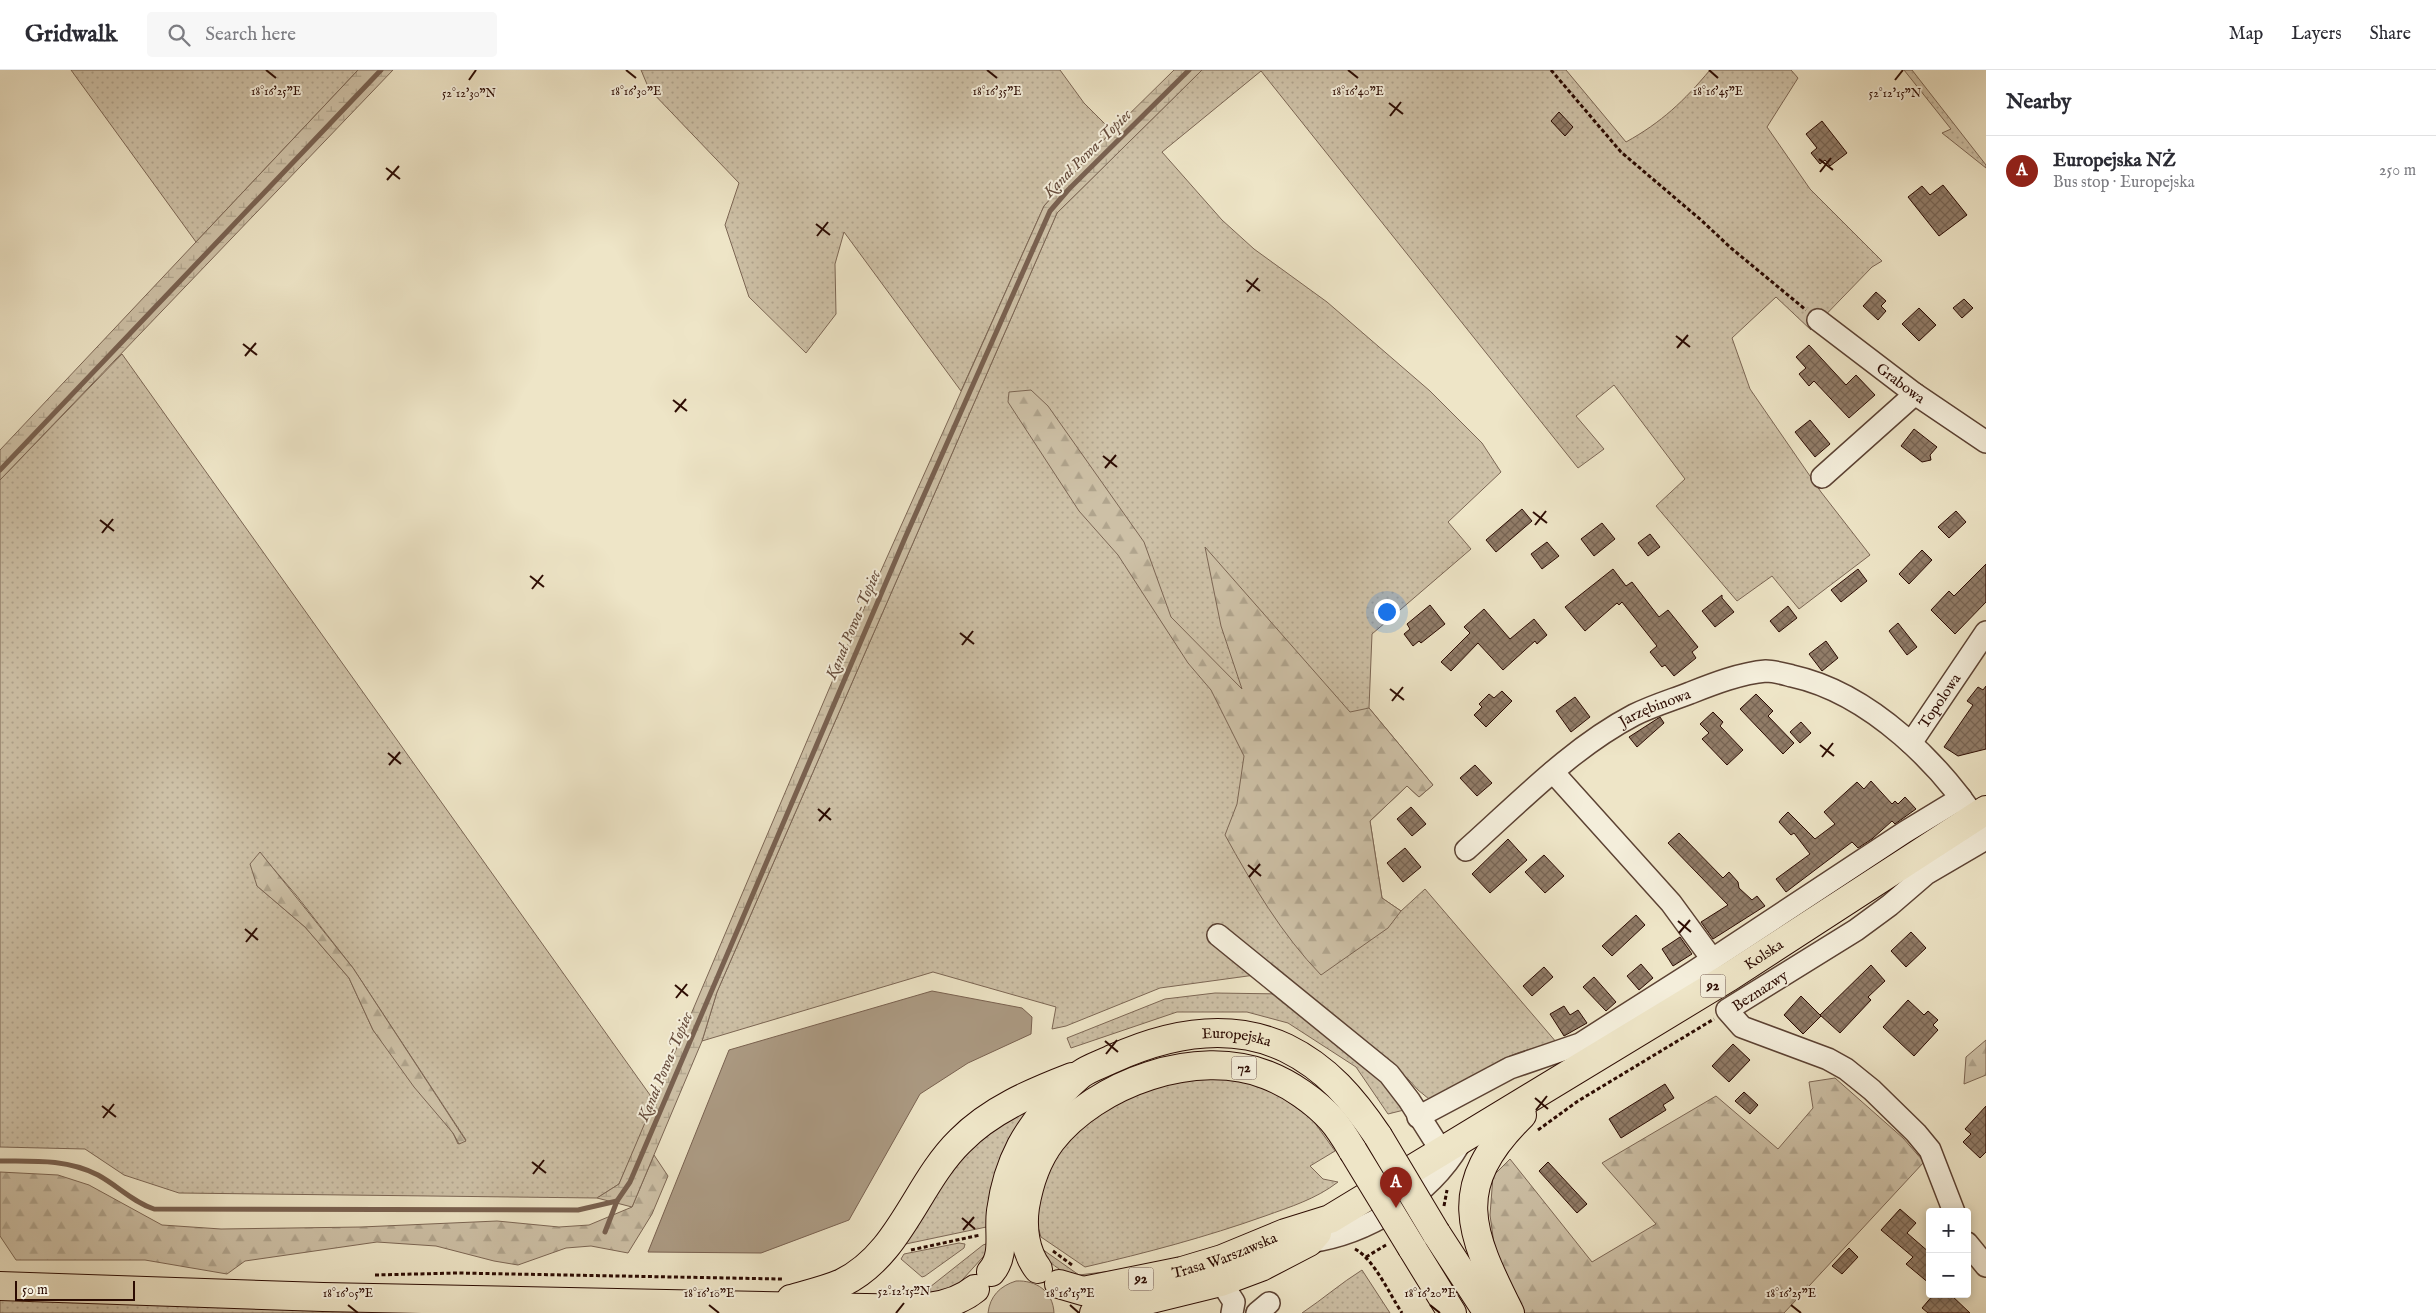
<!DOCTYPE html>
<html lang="en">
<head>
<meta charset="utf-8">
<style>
	body { margin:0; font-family:"IM FELL English",serif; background:#f7f7f7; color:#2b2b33 }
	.controls { position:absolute; right:15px; bottom:15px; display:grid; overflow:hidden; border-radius:5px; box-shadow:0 2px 8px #0003 }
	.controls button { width:45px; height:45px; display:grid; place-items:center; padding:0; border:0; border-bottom:1px solid #e1e1e2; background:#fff; color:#2b2b33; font:25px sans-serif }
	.scale { position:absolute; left:15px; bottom:12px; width:120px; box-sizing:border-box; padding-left:5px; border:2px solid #2c0b02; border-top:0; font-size:14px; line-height:18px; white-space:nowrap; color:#2c0b02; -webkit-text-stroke:4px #f4eedb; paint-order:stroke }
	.you { position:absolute; left:1386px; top:541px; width:18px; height:18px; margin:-12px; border:4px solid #fff; border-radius:50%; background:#1a73e8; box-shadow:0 0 0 8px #1a73e833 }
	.badge { display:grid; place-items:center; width:32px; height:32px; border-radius:50%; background:#8f2418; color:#fff; font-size:16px; font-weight:700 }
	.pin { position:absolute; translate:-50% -41px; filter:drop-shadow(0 1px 2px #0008) }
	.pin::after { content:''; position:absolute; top:26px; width:18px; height:15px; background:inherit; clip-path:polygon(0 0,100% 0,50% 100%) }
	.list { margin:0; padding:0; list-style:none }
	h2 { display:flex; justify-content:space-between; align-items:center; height:65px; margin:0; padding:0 20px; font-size:21px }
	h2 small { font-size:16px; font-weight:400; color:#7c7c81 }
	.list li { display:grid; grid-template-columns:32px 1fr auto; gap:15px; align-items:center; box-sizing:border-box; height:70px; padding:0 20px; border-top:1px solid #e1e1e2 }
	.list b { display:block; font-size:19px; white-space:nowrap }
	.list p { margin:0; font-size:16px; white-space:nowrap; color:#7c7c81 }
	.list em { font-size:16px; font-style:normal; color:#7c7c81 }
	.icon { flex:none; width:28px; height:28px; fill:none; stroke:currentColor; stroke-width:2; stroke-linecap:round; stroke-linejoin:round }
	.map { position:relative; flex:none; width:1986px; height:1243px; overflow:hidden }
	header { display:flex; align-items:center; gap:30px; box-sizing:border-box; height:70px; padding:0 25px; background:#fff; border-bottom:1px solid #e1e1e2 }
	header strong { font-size:24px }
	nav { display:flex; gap:28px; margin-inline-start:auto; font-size:18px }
	.search { width:350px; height:45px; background:#f7f7f7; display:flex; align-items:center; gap:12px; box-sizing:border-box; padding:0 18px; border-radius:5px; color:#7c7c81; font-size:19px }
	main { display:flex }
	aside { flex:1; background:#fff }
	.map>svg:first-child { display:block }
	.grass { fill:url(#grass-dots); stroke:#7c6654; fill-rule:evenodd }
	.forest { fill:url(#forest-firs); stroke:#7c6654 }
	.wetland { fill:url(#wetland-marsh); stroke:#7c6654 }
	.garden { fill:#cdc0a6; stroke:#7c6654 }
	.water { fill:#ac9b84; stroke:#796150 }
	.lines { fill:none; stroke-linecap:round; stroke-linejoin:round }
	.stream { stroke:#796150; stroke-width:5 }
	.building { fill:url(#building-cross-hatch); stroke:#2c0b02 }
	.minor-casing { stroke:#5c4233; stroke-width:24 }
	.major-casing { stroke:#2c0b02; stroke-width:30 }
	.path { stroke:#2c0b02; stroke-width:3; stroke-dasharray:4 2.5; stroke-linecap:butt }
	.minor { stroke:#f4eedb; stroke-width:21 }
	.major { stroke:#eee5c7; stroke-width:28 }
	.major-bridge-casing { stroke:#2c0b02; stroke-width:30; stroke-linecap:butt }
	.major-bridge { stroke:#eee5c7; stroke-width:28 }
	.ticks { fill:none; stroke:#2c0b02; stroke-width:2 }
	.labels { text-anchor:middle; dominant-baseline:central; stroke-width:4; stroke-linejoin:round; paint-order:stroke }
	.shield { fill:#f4eedb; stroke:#684f43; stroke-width:1 }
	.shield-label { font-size:14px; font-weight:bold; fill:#2c0b02 }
	.street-label { font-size:15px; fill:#2c0b02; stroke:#f4eedb }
	.water-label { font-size:16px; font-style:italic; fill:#664c3c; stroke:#f4eedb }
	.ticks-label { font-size:12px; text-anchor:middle; fill:#2c0b02; stroke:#f4eedb; stroke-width:4; stroke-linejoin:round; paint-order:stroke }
</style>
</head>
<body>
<header>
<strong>Gridwalk</strong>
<div class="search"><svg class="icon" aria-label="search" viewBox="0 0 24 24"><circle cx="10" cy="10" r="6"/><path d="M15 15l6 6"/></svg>Search here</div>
<nav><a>Map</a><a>Layers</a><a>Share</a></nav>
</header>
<main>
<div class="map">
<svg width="1986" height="1243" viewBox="0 0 1986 1243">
	<defs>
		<pattern id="grass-dots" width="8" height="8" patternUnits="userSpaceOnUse" patternTransform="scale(1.25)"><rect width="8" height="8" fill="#cdc0a6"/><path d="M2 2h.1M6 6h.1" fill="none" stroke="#b0a48d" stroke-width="1.8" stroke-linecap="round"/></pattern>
		<pattern id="forest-firs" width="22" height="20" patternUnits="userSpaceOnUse" patternTransform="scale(1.25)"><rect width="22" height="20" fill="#cdc0a6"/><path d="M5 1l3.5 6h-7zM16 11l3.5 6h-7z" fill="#b0a48d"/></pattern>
		<pattern id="wetland-marsh" width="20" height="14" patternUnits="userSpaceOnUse" patternTransform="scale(1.25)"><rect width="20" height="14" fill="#cdc0a6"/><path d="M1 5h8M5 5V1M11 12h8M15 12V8" fill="none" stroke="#b0a48d"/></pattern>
		<pattern id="building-cross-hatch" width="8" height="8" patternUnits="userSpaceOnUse" patternTransform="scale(1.25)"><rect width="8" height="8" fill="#917c68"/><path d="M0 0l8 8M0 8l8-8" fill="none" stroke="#776453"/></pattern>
	</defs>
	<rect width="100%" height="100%" fill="#eee5c7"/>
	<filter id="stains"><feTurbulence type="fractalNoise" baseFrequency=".004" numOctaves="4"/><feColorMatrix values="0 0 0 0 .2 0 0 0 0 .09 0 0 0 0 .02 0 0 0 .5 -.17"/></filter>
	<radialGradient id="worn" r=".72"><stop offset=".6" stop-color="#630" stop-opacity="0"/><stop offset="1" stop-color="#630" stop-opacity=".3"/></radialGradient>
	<g class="grass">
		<polygon points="71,0 358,0 196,172"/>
		<polygon points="641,0 1060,0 1084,33 1112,61 1044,136 961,321 844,162 835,194 836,244 806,283 749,227 725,155 739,113 649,19"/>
		<path d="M1202 0H1566L1626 72C1662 52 1684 31 1710 0H1791L1798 8 1767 57 1810 119 1882 191 1872 197 1811 260 1776 227 1732 268 1750 319 1821 422 1870 485 1799 539 1772 506 1737 531 1656 436 1685 409 1614 315 1576 346 1604 379 1578 398 1261 1 1162 82 1222 150 1254 179 1327 232 1430 321 1482 373 1501 402 1448 452 1471 479 1372 564 1369 638 1433 715 1419 727 1407 716 1370 751 1382 828 1401 841 1425 819 1557 973C1537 977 1519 981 1501 990 1478 1003 1456 1025 1429 1029L1418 1020 1409 1010 1218 854 1209 864 1255 905 1160 918 1066 956 1052 959 1056 937 933 902 702 971 717 922 1057 143Z"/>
		<polygon points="1904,0 1912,0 1986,95 1986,98 1942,63 1951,59"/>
		<path d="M122 284 655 1032 619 1114 597 1128 179 1123 124 1105 85 1079 0 1077V410ZM260 783 296 825 353 898 466 1070 458 1074 453 1063 373 960 349 908 305 857 257 816Z"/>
		<polygon points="1215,923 1283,924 1362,988 1408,1039 1388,1044 1356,997 1288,953 1247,942 1177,942 1071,978 1067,968 1165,929"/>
		<path d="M1189 1007 1238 1008 1273 1021 1312 1049 1335 1081 1310 1096 1323 1109 1338 1112C1316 1129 1290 1137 1265 1146 1206 1167 1146 1183 1085 1197L1041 1167 1038 1157H1031C1036 1139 1040 1109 1049 1094 1080 1042 1134 1023 1189 1007Z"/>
		<polygon points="1034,1029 991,1156 901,1175 969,1075"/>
		<polygon points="992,1172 992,1177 954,1219 932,1228 930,1217 983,1175"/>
		<path d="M1032 1172 1079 1205 1112 1201 1083 1212C1062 1203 1045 1191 1032 1172Z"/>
		<polygon points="959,1173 965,1174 964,1178 925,1206 922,1207 901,1189 904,1184"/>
		<path d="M1362 1200 1390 1243H1302C1323 1229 1341 1213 1362 1200Z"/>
		<polygon points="0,1226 518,1243 0,1243"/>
	</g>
	<g class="forest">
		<path d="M1031 320 1048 336 1144 472 1171 547 1242 619 1221 556 1205 477 1350 642 1369 638 1433 715 1419 727 1407 716 1370 751 1382 828 1401 841 1388 858 1321 905C1282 865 1252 814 1225 765L1237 734 1244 686 1211 620 1188 593 1118 485 1079 441 1008 332 1009 322Z"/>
		<polygon points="260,782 353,898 466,1071 459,1074 453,1063 414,1017 373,960 349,908 305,857 257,816 250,794"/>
		<polygon points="1986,970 1986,1005 1964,1014 1966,987"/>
		<polygon points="1835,1008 1903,1068 1924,1092 1784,1243 1523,1243 1495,1181 1490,1145 1493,1106 1510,1089 1592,1192 1656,1154 1602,1093 1716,1026 1778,1079 1813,1038 1809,1012"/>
		<polygon points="654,1085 668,1106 652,1144 628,1183 591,1176 566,1178 518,1195 494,1191 436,1176 377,1172 245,1191 227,1204 145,1190 16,1190 0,1166 0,1102 58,1105 89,1115 162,1155 221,1159 361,1157 497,1151 559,1157 589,1155 632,1137"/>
	</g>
	<g class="wetland">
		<polygon points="358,0 393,0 0,410 0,380"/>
		<polygon points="1174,0 1202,0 1057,143 717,922 702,971 632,1137 597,1128 619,1114 846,579 1044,136 1112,61"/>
	</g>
	<path class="garden" d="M1016 1211C1036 1210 1053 1221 1054 1243H988C990 1226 1000 1216 1016 1211Z"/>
	<polygon class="water" points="932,921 1022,938 1032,947 1031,964 968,993 920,1024 849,1150 761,1183 648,1182 729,980"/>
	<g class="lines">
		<g class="stream">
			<polyline points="0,400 381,0"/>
			<path d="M0 1091C34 1091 67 1089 98 1105 118 1116 133 1132 154 1139L578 1140 617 1131"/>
			<polyline points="605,1162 617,1131 630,1112 905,468 1050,141 1069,119 1189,0"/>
		</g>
	</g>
	<g class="building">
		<polygon points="1559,42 1573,57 1565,66 1551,51"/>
		<polygon points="1822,51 1847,83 1830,96 1825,90 1820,94 1811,83 1817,78 1806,64"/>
		<polygon points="1943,115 1967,145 1939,166 1908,127 1922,116 1930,125"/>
		<polygon points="1876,222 1886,231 1881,236 1886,241 1878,250 1863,236"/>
		<polygon points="1964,229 1973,238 1962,248 1953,238"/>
		<polygon points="1919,238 1936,255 1919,271 1902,254"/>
		<polygon points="1809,275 1846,315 1856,305 1875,325 1849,348 1814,311 1809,316 1799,304 1806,298 1796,287"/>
		<polygon points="1810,350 1830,374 1815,387 1795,362"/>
		<polygon points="1914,359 1937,377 1930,385 1931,390 1922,392 1901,376"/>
		<polygon points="1522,439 1532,451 1496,482 1486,470"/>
		<polygon points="1956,441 1966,452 1949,468 1938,457"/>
		<polygon points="1602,453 1615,469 1594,486 1581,469"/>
		<polygon points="1650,464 1660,477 1648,486 1638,473"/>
		<polygon points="1547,472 1559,486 1542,499 1531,484"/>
		<polygon points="1922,480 1932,490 1909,514 1899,504"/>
		<polygon points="1986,494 1986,532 1955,564 1931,540 1949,521 1954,526"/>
		<polygon points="1613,499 1626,516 1632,512 1659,547 1668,540 1698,577 1692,582 1696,588 1674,606 1665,595 1662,597 1650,582 1657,576 1622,532 1619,535 1617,533 1585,561 1565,537"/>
		<polygon points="1858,499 1867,511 1841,532 1831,520"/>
		<polygon points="1722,525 1722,528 1734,542 1715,557 1702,541"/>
		<polygon points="1430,535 1445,554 1421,573 1419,571 1413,576 1404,564 1410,559 1407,554"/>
		<polygon points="1788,536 1797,548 1779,562 1770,551"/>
		<polygon points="1484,539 1510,569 1534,549 1547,565 1537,574 1535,571 1503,600 1478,573 1451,601 1441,592 1470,563 1464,557"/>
		<polygon points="1898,553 1917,577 1907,585 1889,561"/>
		<polygon points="1826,571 1838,588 1822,601 1809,584"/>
		<polygon points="1986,616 1986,679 1958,686 1944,677 1973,635 1967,631 1978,617 1983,620"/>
		<polygon points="1502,621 1512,631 1486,657 1474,645 1482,637 1479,634 1489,624 1494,628"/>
		<polygon points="1756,624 1773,641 1768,646 1794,673 1783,684 1740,639"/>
		<polygon points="1575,627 1590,647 1571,662 1556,641"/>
		<polygon points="1713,642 1723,652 1720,656 1743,680 1727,695 1702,669 1709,663 1700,654"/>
		<polygon points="1660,647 1664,653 1637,677 1629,667"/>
		<polygon points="1801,652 1811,663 1800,673 1790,662"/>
		<polygon points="1475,695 1492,713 1477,726 1460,708"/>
		<polygon points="1871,711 1892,734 1895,731 1898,734 1905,727 1916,739 1895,754 1892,751 1872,769 1858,778 1852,772 1786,822 1776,809 1810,784 1794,763 1791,765 1779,752 1782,748 1788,742 1815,769 1835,754 1824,742 1857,712 1864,719"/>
		<polygon points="1411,737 1426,754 1412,766 1397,749"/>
		<polygon points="1679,763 1723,808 1729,802 1738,812 1739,818 1752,830 1757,826 1765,836 1713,869 1701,852 1728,835 1668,773"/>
		<polygon points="1508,769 1527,790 1490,823 1472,804"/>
		<polygon points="1405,778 1421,797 1403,812 1387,793"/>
		<polygon points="1544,785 1564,806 1545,823 1525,802"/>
		<polygon points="1636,845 1645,855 1612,886 1602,876"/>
		<polygon points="1911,862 1926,878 1906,897 1891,881"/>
		<polygon points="1680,867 1692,884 1673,896 1662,879"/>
		<polygon points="1641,894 1653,908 1639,920 1627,906"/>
		<polygon points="1871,895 1885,911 1868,927 1871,930 1840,963 1820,945"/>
		<polygon points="1544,897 1553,907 1532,926 1523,916"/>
		<polygon points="1594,907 1616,932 1606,941 1583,917"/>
		<polygon points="1801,926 1821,946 1803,964 1784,945"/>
		<polygon points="1908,930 1924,945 1928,941 1938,950 1933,955 1938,960 1914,986 1883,957"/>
		<polygon points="1564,936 1570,945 1578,940 1587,953 1564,966 1550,944"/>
		<polygon points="1733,974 1750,990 1729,1012 1712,996"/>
		<polygon points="1665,1014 1674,1028 1663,1035 1666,1040 1621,1068 1609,1049"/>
		<polygon points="1744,1022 1758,1035 1750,1044 1735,1031"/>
		<polygon points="1986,1036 1986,1082 1980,1088 1963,1072 1971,1064 1965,1059"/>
		<polygon points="1548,1092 1587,1134 1577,1143 1539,1101"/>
		<polygon points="1900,1139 1916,1153 1907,1163 1930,1183 1930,1214 1906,1194 1913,1187 1881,1160"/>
		<polygon points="1849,1178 1858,1187 1842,1204 1832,1196"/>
		<polygon points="1934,1224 1950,1224 1970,1243 1928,1243 1922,1238"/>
	</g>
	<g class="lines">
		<g class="minor-casing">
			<g id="minor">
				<path id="s1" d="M1818 250 1915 324 1986 372"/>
				<polyline points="1822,407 1915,324"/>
				<path id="s2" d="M1911 673 1986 562"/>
				<polyline points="1553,702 1671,833 1712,889"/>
				<path id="s3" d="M1466 780C1519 733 1571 678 1634 645 1652 636 1672 630 1690 623 1713 614 1741 603 1766 601 1774 601 1784 604 1792 606 1870 623 1943 695 1984 762L1979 773 1926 804 1890 835 1856 860 1727 940 1742 957 1828 989 1846 999 1872 1020 1916 1063 1930 1080 1954 1142"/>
				<polyline points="1218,865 1389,1004 1409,1030 1442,1082"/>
				<polyline points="1418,1047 1510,998 1580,974 1693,902 1905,762 1961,728"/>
				<path d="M1309 1172C1367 1164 1429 1126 1459 1075"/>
				<polyline points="1967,1173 1986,1196"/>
				<polyline points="1221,1212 1234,1232 1232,1243"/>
				<polyline points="1257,1243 1269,1233"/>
			</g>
		</g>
		<g class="major-casing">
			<g id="major">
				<polyline points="1436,1163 1488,1243"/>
				<polyline points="1412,1178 1452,1243"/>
				<path d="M1038 1199C1025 1182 1022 1158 1025 1137 1029 1113 1036 1091 1051 1071 1096 1013 1197 977 1267 1005 1290 1014 1315 1031 1332 1050 1340 1059 1347 1071 1353 1081"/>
				<path id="s4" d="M991 1202C1006 1185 998 1162 1001 1141 1004 1118 1010 1097 1021 1076 1035 1050 1058 1024 1081 1004 1089 998 1102 994 1112 989 1167 964 1229 951 1286 978 1327 998 1353 1029 1378 1066"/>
				<path id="s5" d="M1059 1214 1083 1221 1182 1201 1222 1189 1285 1163 1330 1149 1729 907 1986 740"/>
				<path d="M0 1216 323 1227 865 1238C901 1238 946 1243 975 1219"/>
				<path d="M791 1229C808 1224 826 1220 842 1213 901 1184 916 1114 960 1071 990 1040 1033 1022 1072 1007"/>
				<polyline points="1094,1243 1221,1212 1261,1197 1309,1172 1317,1163"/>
				<path d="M1510 1243C1469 1161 1449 1117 1522 1045"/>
			</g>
		</g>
		<g class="path">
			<polyline points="1551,0 1621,82 1701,150 1731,178 1806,240"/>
			<polyline points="1538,1060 1578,1031 1714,949"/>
			<polyline points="1444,1136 1447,1120"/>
			<path d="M1355 1179C1374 1189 1390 1225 1402 1243"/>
			<polyline points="911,1180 980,1165"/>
			<polyline points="1053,1181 1072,1195"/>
			<polyline points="1366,1187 1386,1175"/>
			<polyline points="375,1205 457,1203 782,1209"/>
		</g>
		<use href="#minor" class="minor"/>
		<use href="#major" class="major"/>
		<g class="major-bridge-casing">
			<g id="major-bridge">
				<polyline points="1378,1066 1436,1163"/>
				<polyline points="1353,1081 1412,1178"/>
			</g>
		</g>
		<use href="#major-bridge" class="major-bridge"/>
	</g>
	<path class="ticks" d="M266 0 276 8M626 0 636 8M987 0 997 8M1348 0 1358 8M1709 0 1718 8M469 10 476 0M1895 10 1903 0M1389 33 1403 44M1390 46 1401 32M1819 89 1833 100M386 98 400 109M1820 102 1831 88M387 110 399 96M816 154 830 165M817 166 828 152M1246 210 1260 221M1247 222 1258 208M1676 266 1690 277M243 274 257 285M1677 278 1688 265M245 286 256 273M673 330 687 341M675 342 686 329M1103 386 1117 397M1105 398 1116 385M1533 442 1547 453M100 450 114 461M1535 455 1546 441M102 463 113 449M530 506 544 517M532 519 543 505M960 563 974 574M962 575 973 561M1390 619 1404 630M1392 631 1403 617M1820 675 1834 686M388 683 401 694M1822 687 1833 673M389 695 400 682M818 739 831 750M819 751 830 738M1248 795 1261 806M1249 807 1260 794M1678 851 1691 862M245 859 258 870M1679 863 1690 850M246 872 257 858M675 915 688 926M676 928 687 914M1105 971 1118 982M1106 984 1117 970M1535 1028 1548 1039M102 1036 116 1047M1536 1040 1547 1026M103 1048 114 1034M532 1092 546 1103M533 1104 544 1090M962 1148 975 1159M963 1160 974 1147M348 1235 358 1243M709 1235 719 1243M1070 1235 1079 1243M1430 1235 1440 1243M1791 1235 1801 1243M896 1243 904 1233"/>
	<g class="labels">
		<g class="shield">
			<rect x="1700.5" y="904.5" width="25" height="23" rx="4"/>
			<rect x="1231.5" y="986.5" width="25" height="23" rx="4"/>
			<rect x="1128.5" y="1197.5" width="25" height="23" rx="4"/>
		</g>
		<g class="shield-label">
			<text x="1713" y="916">92</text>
			<text x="1244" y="998">72</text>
			<text x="1141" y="1209">92</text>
		</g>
		<g class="street-label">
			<text stroke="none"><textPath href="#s1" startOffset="104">Grabowa</textPath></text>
			<text stroke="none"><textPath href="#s2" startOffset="51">Topolowa</textPath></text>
			<text stroke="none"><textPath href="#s3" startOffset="238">Jarzębinowa</textPath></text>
			<text stroke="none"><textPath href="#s5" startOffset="791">Kolska</textPath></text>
			<text transform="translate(1760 921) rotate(-33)">Beznazwy</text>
			<text stroke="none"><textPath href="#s4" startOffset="389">Europejska</textPath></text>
			<text stroke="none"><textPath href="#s5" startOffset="171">Trasa Warszawska</textPath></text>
		</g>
		<g class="water-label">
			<text transform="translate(1088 84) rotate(-45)">Kanał Powa-Topiec</text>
			<text transform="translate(854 555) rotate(-67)">Kanał Powa-Topiec</text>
			<text transform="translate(666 997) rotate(-67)">Kanał Powa-Topiec</text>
		</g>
	</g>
	<g class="ticks-label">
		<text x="636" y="25">18°16'30"E</text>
		<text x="1718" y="25">18°16'45"E</text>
		<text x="276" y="25">18°16'25"E</text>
		<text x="997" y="25">18°16'35"E</text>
		<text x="1358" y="25">18°16'40"E</text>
		<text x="469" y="27">52°12'30"N</text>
		<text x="1895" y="27">52°12'15"N</text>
		<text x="904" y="1225">52°12'15"N</text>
		<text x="348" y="1227">18°16'05"E</text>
		<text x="709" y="1227">18°16'10"E</text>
		<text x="1070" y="1227">18°16'15"E</text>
		<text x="1430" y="1227">18°16'20"E</text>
		<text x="1791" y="1227">18°16'25"E</text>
	</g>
	<rect width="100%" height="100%" filter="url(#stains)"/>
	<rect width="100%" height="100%" fill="url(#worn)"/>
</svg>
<div class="controls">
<button>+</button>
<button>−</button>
</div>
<div class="scale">50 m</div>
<div class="you"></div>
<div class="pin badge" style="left:1396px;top:1138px">A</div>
</div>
<aside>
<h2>Nearby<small></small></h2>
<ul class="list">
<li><span class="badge">A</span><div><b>Europejska NŻ</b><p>Bus stop · Europejska</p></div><em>250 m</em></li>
</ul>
</aside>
</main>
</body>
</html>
